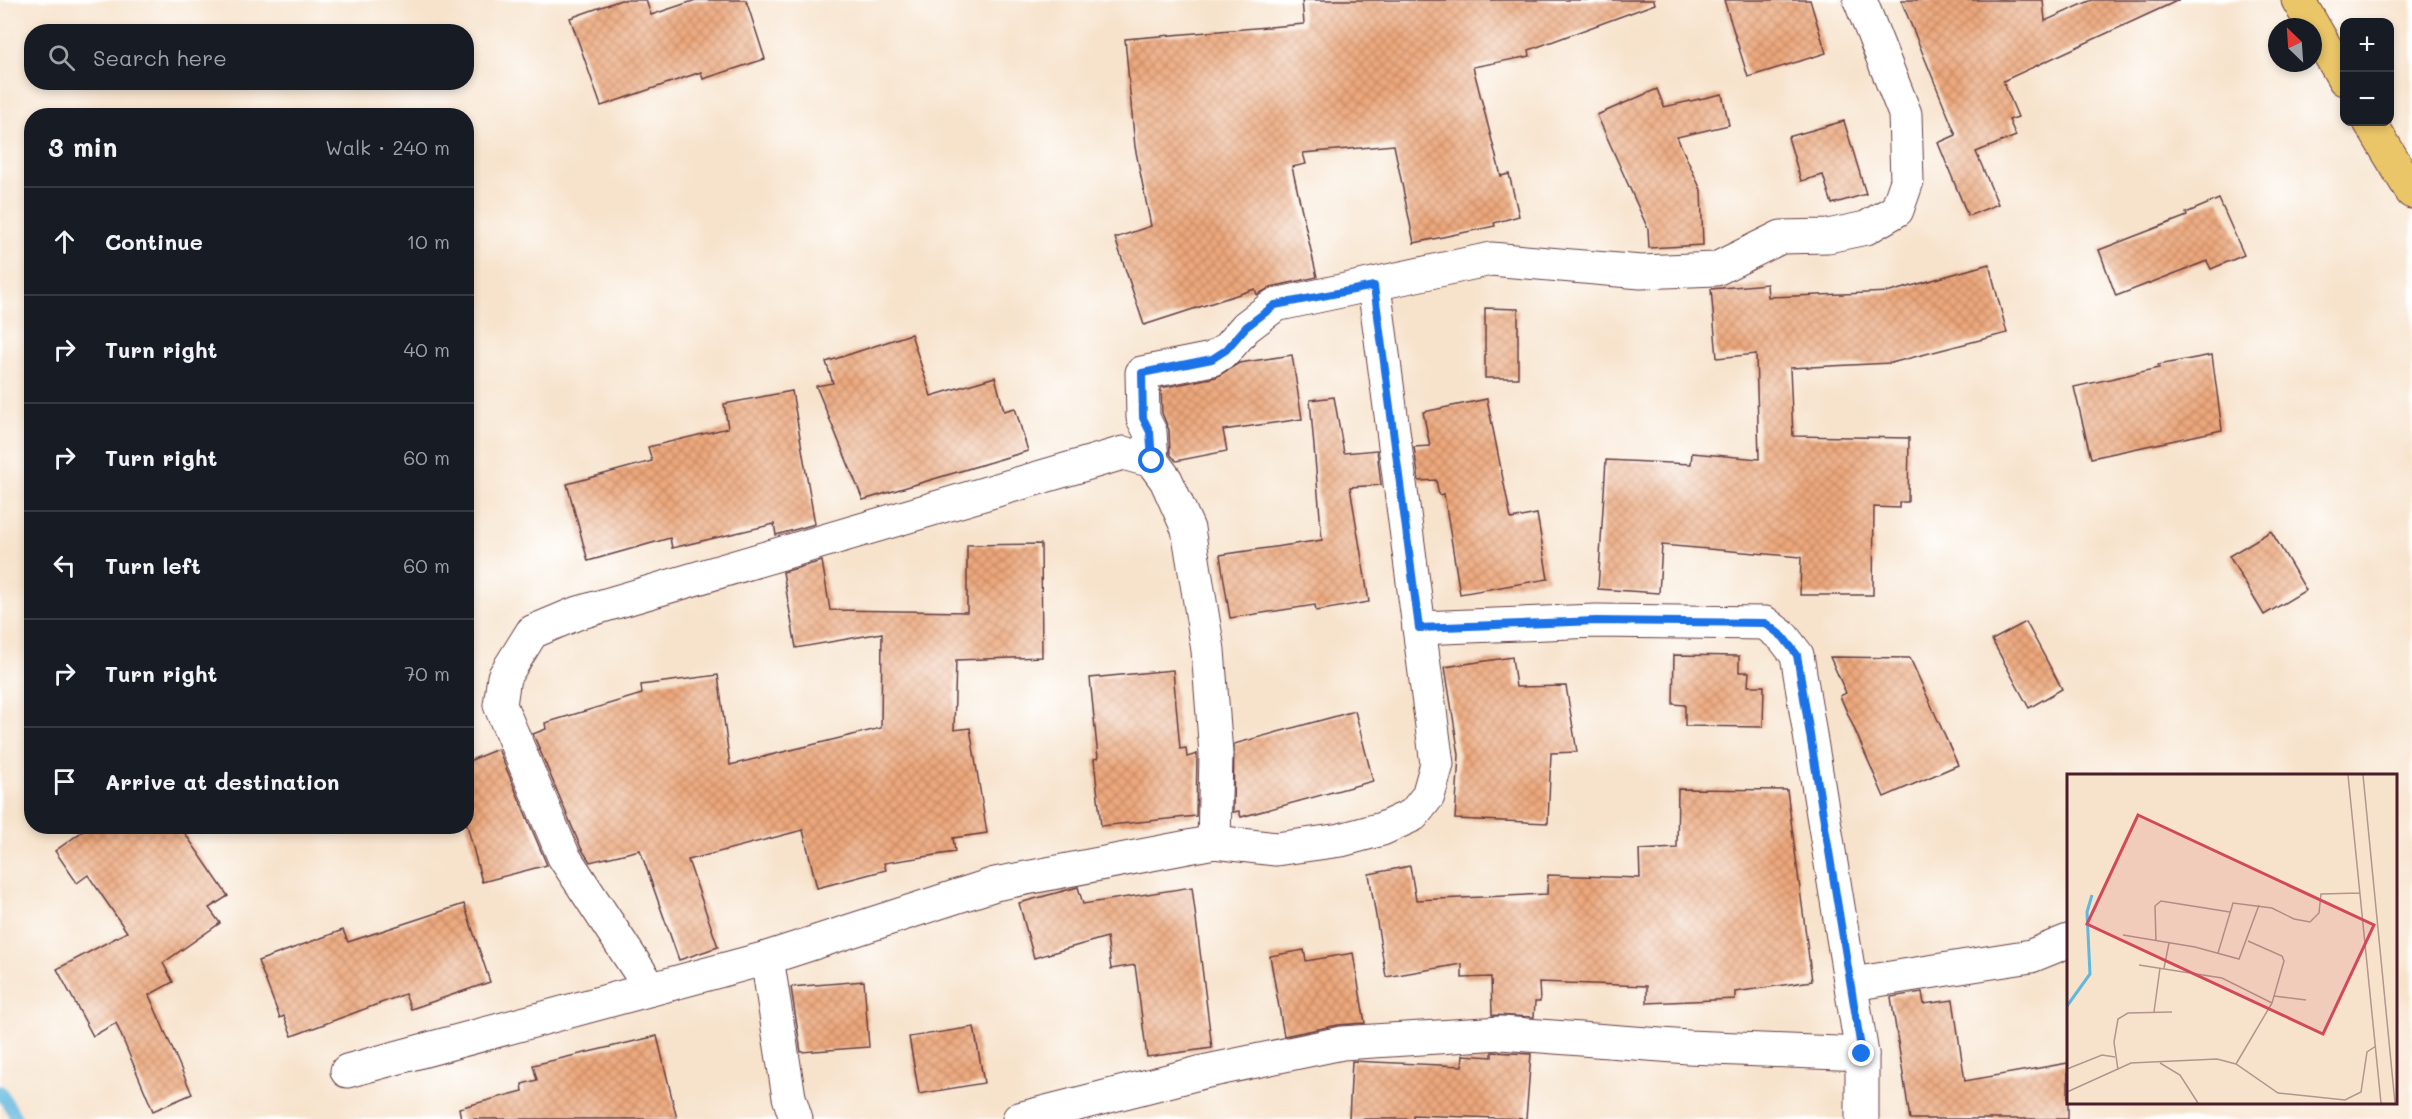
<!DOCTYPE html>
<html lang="en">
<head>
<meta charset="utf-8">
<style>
	body { margin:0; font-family:Mali,sans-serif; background:#20242c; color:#f1f3f6 }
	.controls { position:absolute; right:18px; top:18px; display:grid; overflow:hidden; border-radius:12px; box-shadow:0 3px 9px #0003 }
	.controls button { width:54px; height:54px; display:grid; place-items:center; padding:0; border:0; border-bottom:2px solid #363941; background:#171b24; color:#f1f3f6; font:30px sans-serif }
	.compass { position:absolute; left:2268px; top:18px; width:54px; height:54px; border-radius:50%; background:#171b24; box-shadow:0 3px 9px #0003; rotate:335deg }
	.stop { position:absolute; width:18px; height:18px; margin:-14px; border:4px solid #1a73e8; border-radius:50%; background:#fff }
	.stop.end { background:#1a73e8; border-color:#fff; box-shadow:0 2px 6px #0008 }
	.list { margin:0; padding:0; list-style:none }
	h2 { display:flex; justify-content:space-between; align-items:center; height:78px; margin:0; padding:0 24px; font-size:26px }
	h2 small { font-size:20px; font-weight:400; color:#9ea1a6 }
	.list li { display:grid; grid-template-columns:39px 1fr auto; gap:18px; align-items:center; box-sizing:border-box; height:108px; padding:0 24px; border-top:2px solid #363941 }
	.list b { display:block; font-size:22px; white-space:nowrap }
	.list em { font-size:20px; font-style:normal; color:#9ea1a6 }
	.icon { flex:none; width:33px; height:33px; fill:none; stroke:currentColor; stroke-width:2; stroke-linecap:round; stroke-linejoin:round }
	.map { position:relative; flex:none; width:2412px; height:1119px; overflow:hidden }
	.search { position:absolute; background:#171b24; box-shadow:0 3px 9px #0003; left:24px; top:24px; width:450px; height:66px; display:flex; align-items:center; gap:15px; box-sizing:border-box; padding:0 21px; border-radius:24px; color:#9ea1a6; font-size:22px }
	.panel { position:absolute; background:#171b24; box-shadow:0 3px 9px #0003; left:24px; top:108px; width:450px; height:726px; border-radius:24px }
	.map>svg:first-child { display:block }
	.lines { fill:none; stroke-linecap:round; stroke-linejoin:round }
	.stream { stroke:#61b7dd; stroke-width:12 }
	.building { fill:url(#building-cross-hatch) }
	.minor-casing { stroke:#643c43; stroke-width:35 }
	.highway-casing { stroke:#643c43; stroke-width:35 }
	.minor { stroke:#fff; stroke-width:33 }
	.highway { stroke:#ebc669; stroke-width:33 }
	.route { stroke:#1a73e8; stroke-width:8 }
	.inset-river { fill:none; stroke:#61b7dd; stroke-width:3 }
	.inset-road { fill:none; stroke:#b2958c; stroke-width:1.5 }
	.view { fill:#d1495b; fill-opacity:0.15; stroke:#d1495b; stroke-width:3 }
	.inset-edge { fill:none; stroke:#4a1f2b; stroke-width:3 }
</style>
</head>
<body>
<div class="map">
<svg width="2412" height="1119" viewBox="0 0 2412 1119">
	<defs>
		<pattern id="building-cross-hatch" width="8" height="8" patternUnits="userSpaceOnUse" patternTransform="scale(1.5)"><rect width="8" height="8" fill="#eda87c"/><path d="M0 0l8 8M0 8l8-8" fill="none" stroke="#c28866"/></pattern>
	</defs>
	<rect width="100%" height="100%" fill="#fff"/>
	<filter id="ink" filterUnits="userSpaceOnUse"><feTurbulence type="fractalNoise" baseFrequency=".0167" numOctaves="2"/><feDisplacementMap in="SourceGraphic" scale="12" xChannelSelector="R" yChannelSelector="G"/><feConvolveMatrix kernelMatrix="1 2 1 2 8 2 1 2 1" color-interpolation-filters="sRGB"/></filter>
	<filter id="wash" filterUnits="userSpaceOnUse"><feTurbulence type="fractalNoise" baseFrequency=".008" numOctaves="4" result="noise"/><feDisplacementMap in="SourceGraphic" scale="24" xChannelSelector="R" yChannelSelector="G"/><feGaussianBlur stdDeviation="1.35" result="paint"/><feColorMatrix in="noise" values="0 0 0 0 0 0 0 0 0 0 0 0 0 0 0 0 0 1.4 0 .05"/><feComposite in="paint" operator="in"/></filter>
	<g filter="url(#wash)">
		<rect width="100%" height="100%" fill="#f7e3cc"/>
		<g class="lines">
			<polyline class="stream" points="0,1091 17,1119"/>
		</g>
		<g id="blocks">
			<g class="building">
				<polygon points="621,0 646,0 651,15 696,0 746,0 765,59 703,79 701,72 601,106 570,18"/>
				<polygon points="1302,0 1654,0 1655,4 1529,50 1530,56 1473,67 1501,176 1509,174 1519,216 1494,223 1495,226 1414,243 1394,145 1303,153 1306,164 1292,167 1317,277 1271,287 1257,295 1255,289 1144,325 1115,238 1151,226 1135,147 1125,39 1304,24"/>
				<polygon points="1724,0 1810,0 1826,53 1748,77"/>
				<polygon points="1901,0 2043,0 2045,21 2092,0 2179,0 2003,81 2018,117 2009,120 2016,136 1976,152 1998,204 1968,216 1938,143 1956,135"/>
				<polygon points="1657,89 1664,107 1722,94 1729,125 1677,137 1701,190 1703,245 1649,248 1648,229 1597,115"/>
				<polygon points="1844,121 1866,194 1832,204 1823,175 1801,181 1788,137"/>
				<polygon points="2219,199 2244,255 2211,269 2207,261 2116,296 2099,250 2187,216 2186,213"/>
				<polygon points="1989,264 2007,333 1891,363 1790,368 1793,436 1909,438 1908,502 1899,502 1899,508 1874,507 1873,595 1800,595 1801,557 1662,545 1659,593 1598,589 1606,460 1691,464 1692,453 1759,459 1756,354 1717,358 1711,289 1767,284 1768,297 1890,292"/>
				<polygon points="1485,308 1518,309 1518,378 1485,378"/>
				<polygon points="911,334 931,396 995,377 1004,411 1015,408 1028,451 863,500 816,386 833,383 826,362"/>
				<polygon points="1292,355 1302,419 1223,430 1227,451 1176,461 1170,454 1169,430 1162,413 1161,388 1216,377 1239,363"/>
				<polygon points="2212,355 2222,430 2091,458 2074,387 2159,368 2158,365"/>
				<polygon points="792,391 815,524 776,535 774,524 672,548 670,538 588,561 567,484 652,461 648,447 728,428 724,404"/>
				<polygon points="1334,397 1344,453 1377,450 1381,485 1350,487 1369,602 1316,611 1315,605 1230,618 1220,555 1322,540 1310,400"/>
				<polygon points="1487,399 1511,519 1537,514 1548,579 1460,594 1444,494 1439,495 1436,480 1419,481 1414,447 1430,446 1423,412"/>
				<polygon points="2271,531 2306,590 2264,615 2229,556"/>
				<polygon points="1041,544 1042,657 956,660 954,730 970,728 987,833 953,838 955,852 884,863 886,870 817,888 803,830 688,860 718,947 679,960 640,850 590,862 581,848 533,734 546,729 545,723 642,694 641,685 718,675 730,765 881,728 882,633 796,648 783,572 822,561 830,610 967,612 967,545"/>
				<polygon points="2026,622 2062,689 2029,708 1992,640"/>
				<polygon points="1674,655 1739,656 1739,672 1749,672 1748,686 1764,686 1763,727 1685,726 1685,705 1673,704"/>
				<polygon points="1512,657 1516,687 1566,686 1577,752 1551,753 1548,823 1455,819 1459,755 1445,667"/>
				<polygon points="1830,657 1910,658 1958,765 1884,797 1840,696 1846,693"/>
				<polygon points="1173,670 1180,749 1186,748 1187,757 1197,754 1196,816 1101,826 1094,759 1098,758 1090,678"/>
				<polygon points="1355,711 1373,781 1241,817 1239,811 1233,812 1234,744"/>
				<polygon points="498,749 547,865 482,882 466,821 466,762"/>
				<polygon points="1678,789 1787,790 1812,981 1735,992 1735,999 1647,1003 1647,986 1539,982 1540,1002 1535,1002 1534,1017 1492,1015 1491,977 1462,978 1462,964 1386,977 1369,874 1410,866 1416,900 1547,894 1548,875 1640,878 1639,850 1677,848"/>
				<polygon points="90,826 180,826 228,896 209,908 220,923 163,963 173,982 149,995 192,1094 153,1111 116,1023 93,1036 57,969 127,932 88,875 77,883 55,851"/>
				<polygon points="1078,887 1083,904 1192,887 1212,1048 1147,1057 1135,965 1111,969 1107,937 1034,958 1019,903"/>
				<polygon points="464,904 490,982 411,1009 405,994 292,1036 284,1016 280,1018 258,961 343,930 348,942"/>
				<polygon points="1304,950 1306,961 1353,953 1365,1023 1338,1025 1284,1036 1270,956"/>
				<polygon points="864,981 869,1047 801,1052 791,987"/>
				<polygon points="1922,992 1924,1004 1953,1000 1965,1081 2068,1063 2068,1119 1910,1119 1891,997"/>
				<polygon points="974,1027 984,1083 919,1094 909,1037"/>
				<polygon points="657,1036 677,1119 461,1119 459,1108 523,1091 522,1084 537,1080 533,1065"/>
				<polygon points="1492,1052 1531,1054 1526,1119 1413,1115 1413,1119 1349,1119 1352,1061 1462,1066 1463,1055 1492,1057"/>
			</g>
		</g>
	</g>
	<g filter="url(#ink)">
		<use href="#blocks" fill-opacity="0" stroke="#643c43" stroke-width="1.5"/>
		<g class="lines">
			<g class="minor-casing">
				<g id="minor">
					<polyline points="1419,628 1596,621 1765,623 1783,637 1797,655 1862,1054 1862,1119"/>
					<polyline points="1214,842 1216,754 1208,650 1188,529 1166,480 1152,461 1150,432 1143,418 1142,373 1212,359 1226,350 1246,327 1275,305 1491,259 1641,272 1716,269 1781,237 1828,236 1866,228 1897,210 1907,181 1905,114 1860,0"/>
					<polyline points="767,958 789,1097 796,1119"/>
					<polyline points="1852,984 2031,956 2068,941"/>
					<polyline points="651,989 564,857 500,705 504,677 532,632 575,614 1123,453 1152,461"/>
					<polyline points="347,1071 767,958 995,884 1214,842 1276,849 1341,840 1382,829 1413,815 1428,796 1437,764 1374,286"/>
					<polyline points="1019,1119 1203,1072 1342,1043 1501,1033 1688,1047 1862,1054"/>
				</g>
			</g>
			<g class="highway-casing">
				<g id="highway">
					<polyline points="2298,0 2344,79"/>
					<polyline points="2370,122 2412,192"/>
				</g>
			</g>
			<use href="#minor" class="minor"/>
			<use href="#highway" class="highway"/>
		</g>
	</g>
	<g class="lines" filter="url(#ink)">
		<polyline class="route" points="1152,461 1150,432 1143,418 1142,373 1212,359 1226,350 1246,327 1275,305 1374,286 1419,628 1596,621 1765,623 1783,637 1797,655 1862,1054"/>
	</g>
	<g transform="translate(2067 774)">
		<rect width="330" height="330" fill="#f7e3cc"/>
		<path class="inset-river" d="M0 232 23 200 20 138 25 121"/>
		<path class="inset-road" d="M281 1 314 329M296 1 328 329M56 161 128 173 172 185 192 131M89 167 88 132 94 127 163 138M151 179 166 129 205 134 227 145 243 148 252 139 254 120 293 119M72 191 155 204 205 229M97 194 102 169M207 222 239 226M87 238 93 194M93 289 113 301 131 329M169 290 205 229 217 187 215 182 181 167M0 295 35 281 48 283M51 296 47 268 51 245 61 239 105 238M0 318 64 289 150 285 169 290 211 319 278 326 294 318 300 278 309 272"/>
		<path class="view" d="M71 41 307 151 256 260 20 150Z"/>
		<rect width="330" height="330" class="inset-edge"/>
	</g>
</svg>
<div class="controls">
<button>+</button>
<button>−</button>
</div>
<svg class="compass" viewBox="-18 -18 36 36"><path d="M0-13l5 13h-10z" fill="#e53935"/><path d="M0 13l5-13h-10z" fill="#9ea1a6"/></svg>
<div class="stop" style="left:1152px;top:461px"></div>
<div class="stop end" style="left:1862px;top:1054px"></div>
<div class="search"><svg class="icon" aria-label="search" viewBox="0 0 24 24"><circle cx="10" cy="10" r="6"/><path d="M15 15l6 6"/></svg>Search here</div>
<section class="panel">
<h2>3 min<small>Walk · 240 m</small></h2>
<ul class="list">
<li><svg class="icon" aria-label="ahead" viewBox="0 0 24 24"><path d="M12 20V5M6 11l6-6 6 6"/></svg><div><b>Continue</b></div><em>10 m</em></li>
<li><svg class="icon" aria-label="right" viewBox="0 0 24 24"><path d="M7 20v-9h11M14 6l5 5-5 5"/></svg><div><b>Turn right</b></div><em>40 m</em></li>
<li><svg class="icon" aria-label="right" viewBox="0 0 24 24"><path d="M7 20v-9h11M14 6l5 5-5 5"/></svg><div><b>Turn right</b></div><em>60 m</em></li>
<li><svg class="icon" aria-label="left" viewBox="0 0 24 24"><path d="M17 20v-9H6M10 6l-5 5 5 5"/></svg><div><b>Turn left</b></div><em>60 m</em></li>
<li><svg class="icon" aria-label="right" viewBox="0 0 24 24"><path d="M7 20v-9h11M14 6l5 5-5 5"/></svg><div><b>Turn right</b></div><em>70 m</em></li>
<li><svg class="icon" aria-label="arrive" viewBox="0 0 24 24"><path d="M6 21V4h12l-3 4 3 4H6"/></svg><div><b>Arrive at destination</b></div></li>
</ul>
</section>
</div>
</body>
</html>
